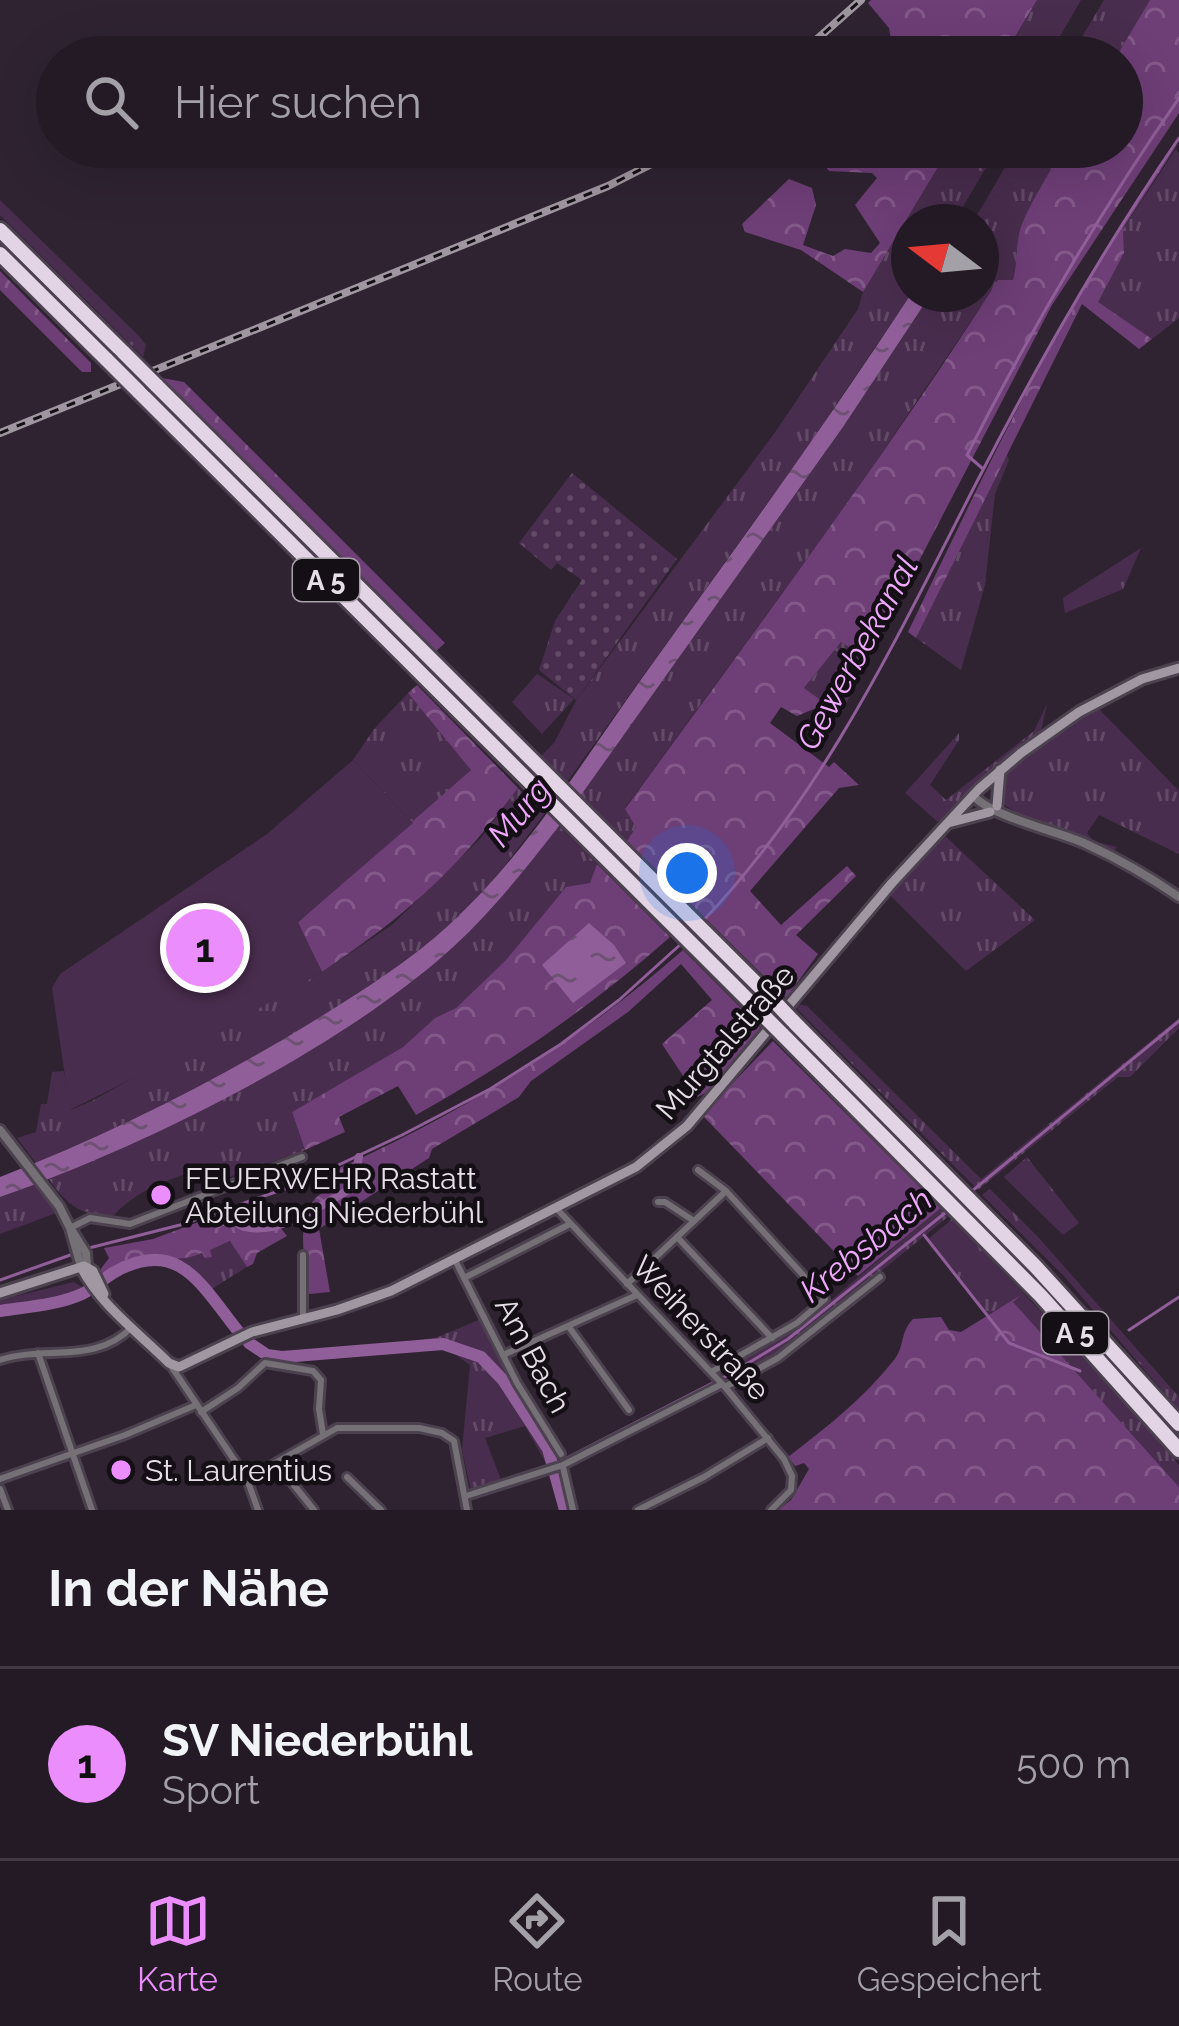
<!DOCTYPE html>
<html lang="de">
<head>
<meta charset="utf-8">
<style>
	body { margin:0; font-family:Raleway,sans-serif; background:#2f2732; color:#f1f3f6 }
	.compass { position:absolute; left:891px; top:204px; width:108px; height:108px; border-radius:50%; background:#231a25; box-shadow:0 12px 48px #0002; rotate:286deg }
	.you { position:absolute; left:687px; top:873px; width:42px; height:42px; margin:-30px; border:9px solid #fff; border-radius:50%; background:#1a73e8; box-shadow:0 0 0 18px #1a73e833 }
	.badge { display:grid; place-items:center; width:78px; height:78px; border-radius:50%; background:#eb8dfc; color:#111; font-size:39px; font-weight:700 }
	.pin { position:absolute; translate:-50% -50%; border:6px solid #fff; box-shadow:0 3px 12px #0006 }
	.list { margin:0; padding:0; list-style:none }
	h2 { display:flex; justify-content:space-between; align-items:center; height:156px; margin:0; padding:0 48px; font-size:51px }
	h2 small { font-size:39px; font-weight:400; color:#a3a1a7 }
	.list li { display:grid; grid-template-columns:78px 1fr auto; gap:36px; align-items:center; box-sizing:border-box; height:192px; padding:0 48px; border-top:3px solid #403842 }
	.list b { display:block; font-size:45px; white-space:nowrap }
	.list p { margin:0; font-size:39px; white-space:nowrap; color:#a3a1a7 }
	.list em { font-size:39px; font-style:normal; color:#a3a1a7 }
	.icon { flex:none; width:66px; height:66px; fill:none; stroke:currentColor; stroke-width:2; stroke-linecap:round; stroke-linejoin:round }
	.map { position:relative; flex:none; width:1179px; height:1510px; overflow:hidden }
	.search { position:absolute; background:#231a25; box-shadow:0 12px 48px #0002; left:36px; right:36px; top:36px; height:132px; display:flex; align-items:center; gap:30px; box-sizing:border-box; padding:0 42px; border-radius:66px; color:#a3a1a7; font-size:45px }
	.sheet { height:348px; background:#231a25 }
	nav { display:flex; justify-content:space-around; align-items:center; box-sizing:border-box; height:168px; border-top:3px solid #403842; background:#231a25; font-size:33px; color:#a3a1a7 }
	nav a { display:grid; justify-items:center; gap:6px }
	nav .on { color:#eb8dfc }
	.map>svg:first-child { display:block }
	.grass { fill:url(#grass-tufts) }
	.forest { fill:url(#forest-crowns) }
	.park { fill:#492d4e }
	.garden { fill:url(#garden-dots) }
	.water { fill:url(#water-ripples) }
	.lines { fill:none; stroke-linecap:round; stroke-linejoin:round }
	.stream { stroke:#905e99; stroke-width:3 }
	.canal { stroke:#905e99; stroke-width:8 }
	.river { stroke:#905e99; stroke-width:12 }
	.minor-casing { stroke:#4c414e; stroke-width:12 }
	.tertiary-casing { stroke:#4c414e; stroke-width:14 }
	.secondary-casing { stroke:#4c414e; stroke-width:15 }
	.motorway-casing { stroke:#4c414e; stroke-width:20 }
	.minor { stroke:#756f76; stroke-width:6 }
	.tertiary { stroke:#756f76; stroke-width:8 }
	.secondary { stroke:#a197a3; stroke-width:9 }
	.motorway { stroke:#e2d3e5; stroke-width:14 }
	.rail-casing { stroke:#a096a1; stroke-width:8 }
	.rail { stroke:#140f15; stroke-width:3; stroke-dasharray:9; stroke-linecap:butt }
	.motorway-bridge-casing { stroke:#4c414e; stroke-width:20; stroke-linecap:butt }
	.motorway-bridge { stroke:#e2d3e5; stroke-width:14 }
	.poi-dot { fill:#eb8dfc; stroke:#140f15; stroke-width:4.5 }
	.labels { text-anchor:middle; dominant-baseline:central; stroke-width:9; stroke-linejoin:round; paint-order:stroke }
	.shield { fill:#140f15; stroke:#a8a1a9; stroke-width:3 }
	.shield-label { font-size:27px; font-weight:bold; fill:#e7dfe8 }
	.street-label { font-size:30px; fill:#e7dfe8; stroke:#140f15 }
	.poi-label { font-size:30px; fill:#e7dfe8; stroke:#140f15; text-anchor:start }
	.water-label { font-size:33px; font-style:italic; fill:#efa9fc; stroke:#140f15 }
</style>
</head>
<body>
<div class="map">
<svg width="1179" height="1510" viewBox="0 0 1179 1510">
	<defs>
		<pattern id="grass-tufts" width="24" height="20" patternUnits="userSpaceOnUse" patternTransform="scale(3)"><rect width="24" height="20" fill="#492d4e"/><path d="M3 7l-1-3M5 7V3M7 7l1-3M15 17l-1-3M17 17v-4M19 17l1-3" fill="none" stroke="#634b68"/></pattern>
		<pattern id="forest-crowns" width="20" height="18" patternUnits="userSpaceOnUse" patternTransform="scale(3)"><rect width="20" height="18" fill="#6e3e77"/><path d="M2 6a3 3 0 1 1 6 0M12 15a3 3 0 1 1 6 0" fill="none" stroke="#83598a"/></pattern>
		<pattern id="garden-dots" width="8" height="8" patternUnits="userSpaceOnUse" patternTransform="scale(3)"><rect width="8" height="8" fill="#492d4e"/><path d="M2 2h.1M6 6h.1" fill="none" stroke="#634b68" stroke-width="1.8" stroke-linecap="round"/></pattern>
		<pattern id="water-ripples" width="26" height="14" patternUnits="userSpaceOnUse" patternTransform="scale(3)"><rect width="26" height="14" fill="#905e99"/><path d="M2 4q2-2 4 0t4 0M15 11q2-2 4 0t4 0" fill="none" stroke="#6e5274"/></pattern>
	</defs>
	<rect width="100%" height="100%" fill="#2f2331"/>
	<g class="grass">
		<polygon points="1037,0 1081,0 1048,57 991,57 1003,37 1013,41"/>
		<polygon points="1104,0 1150,0 1116,57 1070,57"/>
		<polygon points="950,147 998,147 954,222 909,222 911,294 804,452 567,782 540,757 554,743 577,699 776,431 858,309 863,292"/>
		<polygon points="1017,147 1064,147 1022,225 1013,281 998,281 850,500 625,808 636,827 627,841 581,795 843,427 931,294 981,294 981,222 973,222"/>
		<polygon points="1176,149 1179,154 1179,318 1152,339 1097,302 1124,253 1123,229"/>
		<polygon points="0,200 139,336 146,345 143,357 0,215"/>
		<polygon points="1006,454 1009,460 995,494 985,585 961,670 916,638"/>
		<polygon points="1141,548 1123,589 1065,613 1063,598"/>
		<polygon points="841,642 868,659 840,716 804,688"/>
		<polygon points="537,674 574,699 542,734 512,702"/>
		<polygon points="408,693 472,769 413,823 353,760 374,729"/>
		<polygon points="1047,704 1041,731 979,781 938,822 905,793 959,733 959,740 930,785 946,800 1034,731"/>
		<polygon points="1097,707 1179,791 1179,854 1099,815 1087,833 1093,841 1117,847 1112,853 1019,814 1000,802 1002,776 1067,722"/>
		<path d="M518 788 544 814C515 853 485 893 449 926 337 1026 173 1103 36 1163L17 1138 36 1132 41 1104H47L52 1072 64 1071 71 1110 92 1101 322 972 392 925 481 838Z"/>
		<path d="M559 826 597 864 590 884 566 887 506 960 456 1008 435 1018 403 1047 292 1112 305 1150 224 1179 218 1164C180 1176 142 1185 114 1215 79 1215 69 1207 48 1178L151 1134 246 1085 418 976 495 905Z"/>
		<polygon points="945,836 1035,920 966,971 890,895"/>
		<polygon points="798,1004 807,1006 981,1179 1179,1018 1179,1028 1130,1077 1118,1077 978,1190 795,1007"/>
		<polygon points="1027,1157 1079,1223 1063,1235 1004,1177"/>
		<polygon points="35,1184 56,1213 0,1234 0,1197"/>
		<polygon points="990,1189 1039,1238 1179,1397 1179,1410 1064,1276 982,1195"/>
		<polygon points="941,1208 949,1216 790,1345 726,1381 719,1373 805,1322"/>
		<polygon points="952,1219 1092,1365 1179,1465 1179,1487 1012,1301 987,1315 927,1240"/>
		<polygon points="231,1241 247,1267 210,1290 179,1259 203,1253 211,1256 209,1250"/>
		<polygon points="74,1282 92,1293 76,1301 0,1315 0,1300"/>
		<path d="M481 1319 560 1460 555 1459C515 1384 496 1334 401 1343L438 1337Z"/>
		<path d="M427 1346C495 1345 523 1412 552 1463L547 1465 525 1426 485 1438 501 1480 471 1490 462 1450 470 1365 446 1348 295 1362 266 1358Z"/>
	</g>
	<g class="forest">
		<polygon points="871,0 1037,0 1012,42 1003,38 991,57 894,57 889,28 868,3"/>
		<path d="M1150 0H1179V113L1052 305 868 659 841 642 804 688 826 704 797 716 781 707 770 723 829 767 834 762 859 785 839 788 750 891 781 925 847 866 856 876 796 935 818 954 786 998 627 841 636 827 625 809C751 635 882 462 998 280H1013C1018 262 1015 243 1022 224 1033 198 1050 172 1064 147H1122V57H1116Z"/>
		<path d="M1179 142 1123 228 1124 253 1098 302 1152 339 1139 349 1082 304 916 638 908 632C989 464 1068 292 1179 142Z"/>
		<polygon points="825,147 950,147 863,292 801,250 745,232 742,224 789,179 812,188 816,205 803,245 833,256 845,249 871,253 880,243 855,205 877,178 872,173 829,171 816,155"/>
		<polygon points="0,271 91,363 91,372 82,372 0,290"/>
		<polygon points="162,378 184,382 445,643 434,653"/>
		<path d="M417 685 518 788C457 870 407 915 322 972L297 923 471 770 408 693Z"/>
		<path d="M597 864 670 937C591 1007 508 1064 416 1115L398 1086 339 1117 345 1132 305 1150 292 1112 403 1047 435 1018 456 1008 506 960 566 887 590 883Z"/>
		<path d="M683 950 763 1030 710 1091 697 1097 662 1044 712 1000 681 964 628 1012 531 1081 519 1097 432 1149 429 1158 319 1229 330 1292 309 1294C305 1264 293 1211 322 1193V1176C455 1117 574 1046 683 950Z"/>
		<polygon points="773,1041 941,1208 858,1276 702,1115"/>
		<path d="M263 1198 265 1204 257 1216 260 1221 280 1227 287 1236 257 1253 253 1264 247 1267 230 1241 210 1250 212 1257 205 1258 202 1253C167 1268 141 1248 104 1278L100 1270 109 1258 104 1248 153 1239Z"/>
		<path d="M1021 1295 1013 1302 1179 1487V1510H778L791 1500 809 1469 804 1463 795 1466 788 1457C827 1427 864 1398 894 1360 905 1347 899 1334 913 1319L941 1317 949 1330 961 1332Z"/>
	</g>
	<polygon class="park" points="353,760 413,823 298,922 322,972 173,1058 70,1110 52,988 60,974 267,834"/>
	<polygon class="garden" points="572,473 677,559 576,700 539,670 555,621 582,580 557,563 551,570 519,543"/>
	<g class="water">
		<path d="M911 294H931L843 427 559 826C523 872 487 918 443 956 329 1055 142 1147 0 1197V1177C111 1134 216 1081 317 1019 362 991 410 961 450 924 525 855 581 764 640 681 732 553 825 426 911 294Z"/>
		<polygon points="589,923 614,945 626,963 573,1003 542,965"/>
	</g>
	<g class="lines">
		<g class="stream">
			<path d="M982 468 967 455C1030 331 1099 213 1179 98"/>
			<path d="M701 923C828 791 901 628 984 468 1043 354 1106 244 1179 138"/>
			<polyline points="972,1191 1179,1021"/>
			<polyline points="924,1235 1009,1343 1080,1371"/>
			<polyline points="85,1249 180,1225 296,1185 402,1135 490,1089 561,1044 619,1000 682,943"/>
			<polyline points="0,1280 76,1253"/>
			<polyline points="1129,1330 1179,1297"/>
			<polyline points="555,1464 732,1373 788,1339 950,1209"/>
		</g>
		<path class="canal" d="M221 1210C228 1216 235 1224 244 1227 279 1236 323 1204 352 1188L359 1157"/>
		<g class="river">
			<path d="M0 1311C26 1307 58 1305 82 1294 93 1289 103 1279 113 1273 178 1235 202 1286 238 1331"/>
			<polyline points="249,1343 267,1355 282,1357 443,1344 481,1357 503,1380 548,1449 565,1510"/>
		</g>
		<g class="minor-casing">
			<g id="minor">
				<polyline points="698,1170 726,1191 825,1299 797,1323 711,1372"/>
				<polyline points="658,1202 665,1202 694,1221"/>
				<polyline points="556,1208 725,1387 784,1459 792,1476 791,1490 771,1510"/>
				<polyline points="70,1228 90,1218 130,1224 302,1157"/>
				<polyline points="677,1237 772,1338"/>
				<polyline points="303,1255 303,1319"/>
				<polyline points="455,1260 517,1383 561,1454"/>
				<polyline points="464,1278 570,1224"/>
				<polyline points="627,1284 725,1192"/>
				<polyline points="569,1327 629,1410"/>
				<polyline points="38,1353 92,1510"/>
				<polyline points="503,1355 637,1295"/>
				<path d="M0 1360C46 1345 95 1365 132 1327"/>
				<polyline points="171,1366 247,1479 258,1510"/>
				<polyline points="725,1387 778,1358 880,1277"/>
				<polyline points="201,1412 238,1388 265,1363 313,1371 321,1380 319,1409 323,1434"/>
				<polyline points="276,1463 314,1510"/>
				<polyline points="563,1467 573,1510"/>
				<polyline points="347,1477 381,1510"/>
				<polyline points="0,1479 125,1435 196,1405"/>
				<polyline points="247,1479 337,1428 419,1428 442,1433 454,1441 467,1510"/>
				<polyline points="0,1489 8,1510"/>
				<polyline points="466,1496 563,1465 722,1384"/>
				<polyline points="638,1510 704,1477 768,1438"/>
			</g>
		</g>
		<g class="tertiary-casing">
			<g id="tertiary">
				<path d="M973 795C989 816 1058 831 1086 844 1119 859 1150 877 1179 897"/>
				<polyline points="0,1130 59,1206 70,1228 81,1267"/>
				<polyline points="71,1229 86,1253 87,1267"/>
			</g>
		</g>
		<g class="secondary-casing">
			<g id="secondary">
				<polyline points="997,806 1000,770"/>
				<polyline points="948,823 990,812"/>
				<path d="M81 1267C100 1305 139 1333 169 1363L179 1367 252 1332 337 1310 391 1291 636 1167 687 1126 892 883 979 789 1021 753 1079 712 1142 679 1179 668"/>
				<polyline points="0,1293 84,1266 93,1271 104,1294"/>
			</g>
		</g>
		<g class="motorway-casing">
			<g id="motorway">
				<polyline points="0,230 124,353"/>
				<polyline points="0,254 107,360"/>
				<polyline points="156,385 775,1002"/>
				<polyline points="138,391 764,1016"/>
				<polyline points="792,1020 1036,1267 1179,1424"/>
				<polyline points="782,1034 1041,1296 1179,1450"/>
			</g>
		</g>
		<use href="#minor" class="minor"/>
		<use href="#tertiary" class="tertiary"/>
		<use href="#secondary" class="secondary"/>
		<use href="#motorway" class="motorway"/>
		<g class="rail-casing">
			<g id="rail">
				<polyline points="797,57 861,0"/>
				<polyline points="0,433 608,186 685,147"/>
			</g>
		</g>
		<use href="#rail" class="rail"/>
		<g class="motorway-bridge-casing">
			<g id="motorway-bridge">
				<polyline points="124,353 156,385"/>
				<polyline points="107,360 138,391"/>
				<polyline points="775,1002 792,1020"/>
				<polyline points="764,1016 782,1034"/>
			</g>
		</g>
		<use href="#motorway-bridge" class="motorway-bridge"/>
	</g>
	<g class="poi-dot">
		<circle cx="161" cy="1195" r="12"/>
		<circle cx="121" cy="1470" r="12"/>
	</g>
	<g class="labels">
		<g class="shield">
			<rect x="293" y="559" width="66" height="42" rx="9"/>
			<rect x="1042" y="1312" width="66" height="42" rx="9"/>
		</g>
		<g class="shield-label">
			<text x="326" y="580">A 5</text>
			<text x="1075" y="1333">A 5</text>
		</g>
		<g class="street-label">
			<text transform="translate(725 1042) rotate(-49)">Murgtalstraße</text>
			<text transform="translate(701 1328) rotate(47)">Weiherstraße</text>
			<text transform="translate(533 1355) rotate(62)">Am Bach</text>
		</g>
		<g class="poi-label">
			<text x="185" y="1178">FEUERWEHR Rastatt<tspan x="185" dy="34">Abteilung Niederbühl</tspan></text>
			<text x="145" y="1470">St. Laurentius</text>
		</g>
		<g class="water-label">
			<text transform="translate(857 653) rotate(-61)">Gewerbekanal</text>
			<text transform="translate(519 812) rotate(-50)">Murg</text>
			<text transform="translate(866 1245) rotate(-39)">Krebsbach</text>
		</g>
	</g>
</svg>
<svg class="compass" viewBox="-18 -18 36 36"><path d="M0-13l5 13h-10z" fill="#e53935"/><path d="M0 13l5-13h-10z" fill="#a3a1a7"/></svg>
<div class="you"></div>
<div class="pin badge" style="left:205px;top:948px">1</div>
<div class="search"><svg class="icon" aria-label="search" viewBox="0 0 24 24"><circle cx="10" cy="10" r="6"/><path d="M15 15l6 6"/></svg>Hier suchen</div>
</div>
<section class="sheet">
<h2>In der Nähe<small></small></h2>
<ul class="list">
<li><span class="badge">1</span><div><b>SV Niederbühl</b><p>Sport</p></div><em>500 m</em></li>
</ul>
</section>
<nav>
<a class="on"><svg class="icon" aria-label="map" viewBox="0 0 24 24"><path d="M3 6l6-2 6 2 6-2v14l-6 2-6-2-6 2zM9 4v14M15 6v14"/></svg>Karte</a>
<a><svg class="icon" aria-label="directions" viewBox="0 0 24 24"><path d="M12 3l9 9-9 9-9-9zM9 14v-3h6M13 9l2 2-2 2"/></svg>Route</a>
<a><svg class="icon" aria-label="saved" viewBox="0 0 24 24"><path d="M7 4h10v16l-5-4-5 4z"/></svg>Gespeichert</a>
</nav>
</body>
</html>
